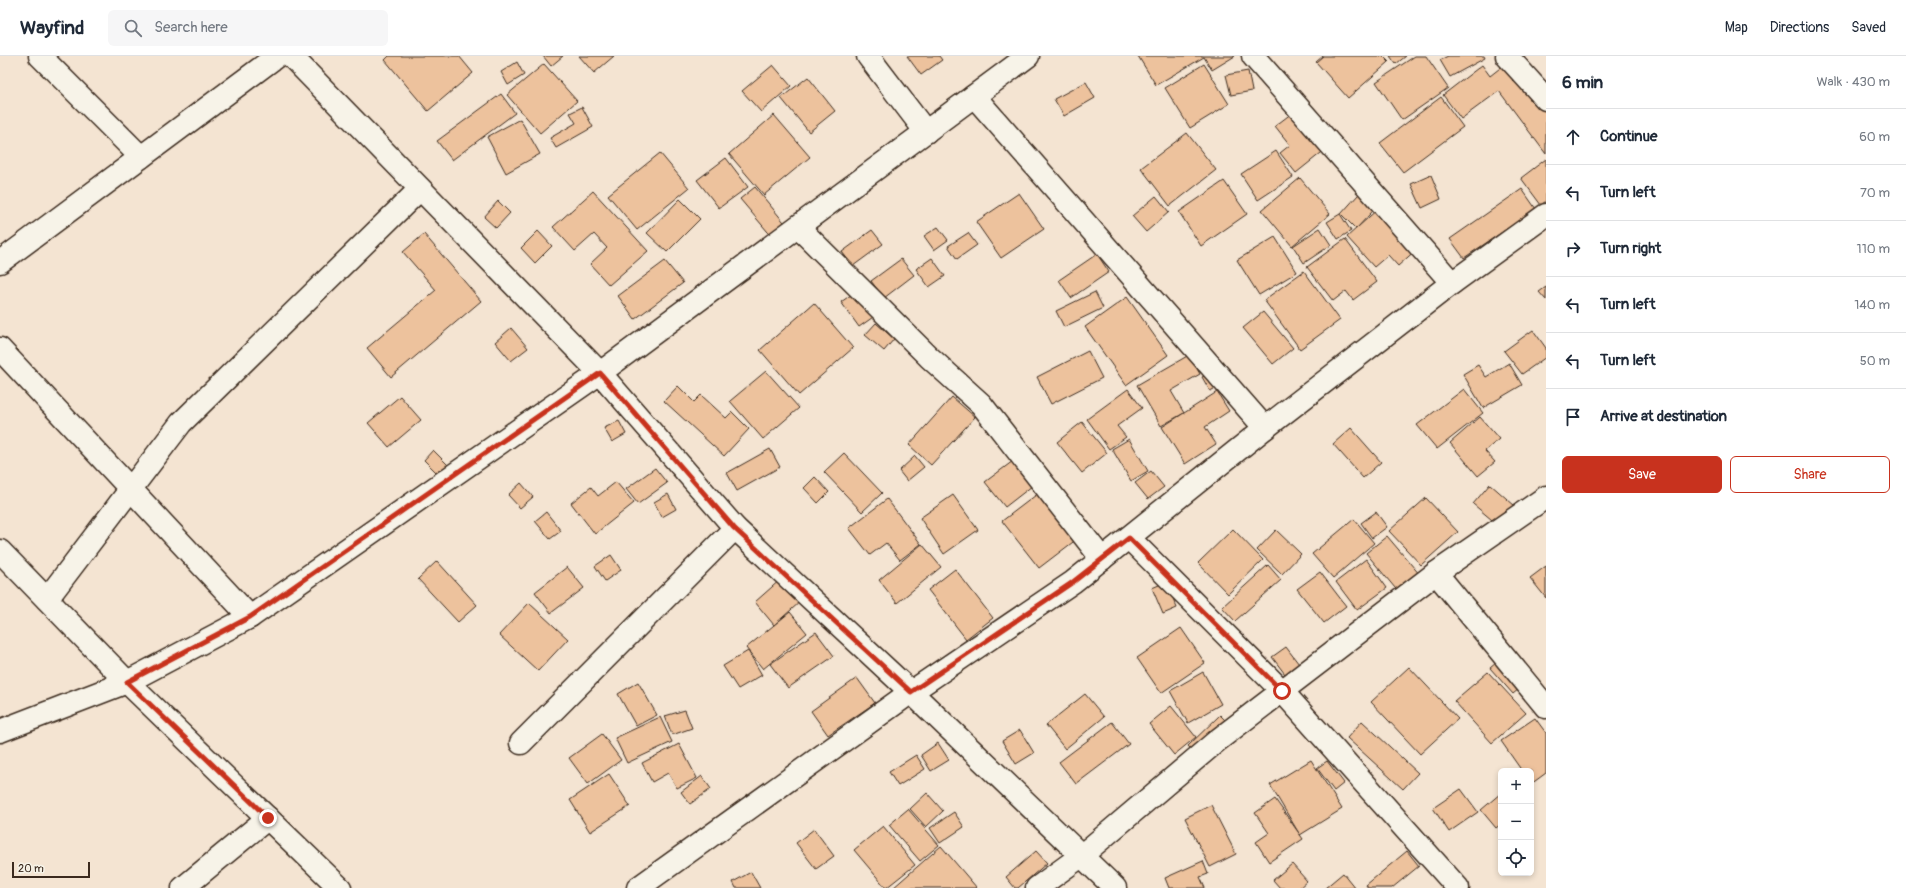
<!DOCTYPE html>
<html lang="en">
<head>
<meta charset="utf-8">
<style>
	body { margin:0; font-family:Pangolin,sans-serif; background:#f6f6f7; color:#1f2937 }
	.controls { position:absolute; right:12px; bottom:12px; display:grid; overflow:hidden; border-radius:6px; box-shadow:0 2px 6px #0003 }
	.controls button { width:36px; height:36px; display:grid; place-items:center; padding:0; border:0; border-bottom:1px solid #e0e1e3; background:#fff; color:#1f2937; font:20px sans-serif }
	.scale { position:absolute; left:12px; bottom:10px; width:78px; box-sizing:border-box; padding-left:4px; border:2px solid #3b2a1e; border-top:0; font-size:11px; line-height:14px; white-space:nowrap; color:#3b2a1e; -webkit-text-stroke:3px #f7f3e8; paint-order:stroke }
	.stop { position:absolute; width:12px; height:12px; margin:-9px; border:3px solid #c8321e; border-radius:50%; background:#fff }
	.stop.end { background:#c8321e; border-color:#fff; box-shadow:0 1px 4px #0008 }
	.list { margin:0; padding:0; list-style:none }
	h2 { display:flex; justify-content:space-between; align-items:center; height:52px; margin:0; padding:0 16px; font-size:17px }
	h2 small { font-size:13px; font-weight:400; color:#747a83 }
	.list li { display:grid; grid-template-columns:26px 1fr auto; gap:12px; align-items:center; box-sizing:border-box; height:56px; padding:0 16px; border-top:1px solid #e0e1e3 }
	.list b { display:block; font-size:15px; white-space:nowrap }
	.list em { font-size:13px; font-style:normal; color:#747a83 }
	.actions { display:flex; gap:8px; padding:12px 16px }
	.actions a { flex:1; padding:9px 0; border:1px solid #c8321e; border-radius:6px; text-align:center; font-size:14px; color:#c8321e }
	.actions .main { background:#c8321e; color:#fff }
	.icon { flex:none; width:22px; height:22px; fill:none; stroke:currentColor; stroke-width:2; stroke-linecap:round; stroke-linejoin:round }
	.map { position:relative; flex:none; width:1546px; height:832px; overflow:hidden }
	header { display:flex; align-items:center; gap:24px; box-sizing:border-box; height:56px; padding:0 20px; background:#fff; border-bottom:1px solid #e0e1e3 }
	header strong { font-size:19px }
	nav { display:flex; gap:22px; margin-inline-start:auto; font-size:14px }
	.search { width:280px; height:36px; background:#f6f6f7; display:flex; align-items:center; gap:10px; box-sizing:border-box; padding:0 14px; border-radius:6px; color:#747a83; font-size:15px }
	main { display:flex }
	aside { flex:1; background:#fff }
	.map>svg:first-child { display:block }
	.building { fill:#edc29d; stroke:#3b2a1e }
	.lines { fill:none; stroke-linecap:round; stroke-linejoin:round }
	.minor-casing { stroke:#3b2a1e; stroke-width:25 }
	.tertiary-casing { stroke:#3b2a1e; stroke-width:25 }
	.minor { stroke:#f7f3e8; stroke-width:22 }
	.tertiary { stroke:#f7f3e8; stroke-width:22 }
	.route { stroke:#c8321e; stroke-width:5 }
</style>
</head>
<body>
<header>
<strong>Wayfind</strong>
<div class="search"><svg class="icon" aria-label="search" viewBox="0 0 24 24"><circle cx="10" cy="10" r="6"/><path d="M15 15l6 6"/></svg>Search here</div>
<nav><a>Map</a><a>Directions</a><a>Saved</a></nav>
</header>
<main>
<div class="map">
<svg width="1546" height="832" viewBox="0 0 1546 832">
	<rect width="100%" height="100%" fill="#f4e4d2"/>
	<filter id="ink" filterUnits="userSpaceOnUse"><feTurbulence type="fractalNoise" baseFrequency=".025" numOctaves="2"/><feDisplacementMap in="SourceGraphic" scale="8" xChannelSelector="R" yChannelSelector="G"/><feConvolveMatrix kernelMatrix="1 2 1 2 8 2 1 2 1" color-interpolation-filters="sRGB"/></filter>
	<g filter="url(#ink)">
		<g class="building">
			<polygon points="389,0 459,0 473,17 428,55 385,4"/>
			<polygon points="543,0 563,0 551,10"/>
			<polygon points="579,0 614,0 594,17"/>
			<polygon points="907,0 939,0 942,4 921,19"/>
			<polygon points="1138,0 1235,0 1212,14 1204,1 1156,29"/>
			<polygon points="1323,0 1383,0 1389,6 1348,42 1316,6"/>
			<polygon points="1390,0 1406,0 1396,8"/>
			<polygon points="1415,0 1426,0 1448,32 1402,64 1376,26"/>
			<polygon points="1448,0 1484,0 1485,2 1450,21 1440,4"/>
			<polygon points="1509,5 1546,54 1546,98 1499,35 1461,63 1443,39 1482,9 1490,20"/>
			<polygon points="517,6 524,19 508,29 501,16"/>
			<polygon points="544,8 577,45 540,77 507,39"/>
			<polygon points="1204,8 1229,48 1190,72 1165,32"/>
			<polygon points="773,9 791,30 761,56 742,35"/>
			<polygon points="1248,15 1252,35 1231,39 1226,19"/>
			<polygon points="808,21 835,55 809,76 781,42"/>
			<polygon points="1086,26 1095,42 1064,60 1054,43"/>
			<polygon points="501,38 515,57 452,104 437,85"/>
			<polygon points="1441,41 1463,71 1403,116 1380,87"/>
			<polygon points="582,51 593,71 556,92 550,82 576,67 570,57"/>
			<polygon points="1296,54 1326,93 1296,117 1280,97 1290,89 1275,70"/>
			<polygon points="774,59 810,101 764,139 729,98"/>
			<polygon points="520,63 540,98 506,117 487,81"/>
			<polygon points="1187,77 1216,114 1170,150 1141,112"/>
			<polygon points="1276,95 1293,121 1258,144 1241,118"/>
			<polygon points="660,97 689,132 637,174 608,139"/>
			<polygon points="726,102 748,131 719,152 697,124"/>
			<polygon points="1546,103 1546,145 1541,149 1521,122"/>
			<polygon points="1431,119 1441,143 1422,152 1411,128"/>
			<polygon points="1300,122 1330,158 1292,190 1262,154"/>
			<polygon points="1224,125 1247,158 1201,190 1179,156"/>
			<polygon points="1367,129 1383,144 1356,173 1341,158"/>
			<polygon points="755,131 788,171 773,182 740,143"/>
			<polygon points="1522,133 1536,153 1464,202 1450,183"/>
			<polygon points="593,135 648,195 609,229 590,208 607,192 594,178 575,195 553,171"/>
			<polygon points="1019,137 1044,173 1001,202 976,166"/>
			<polygon points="1156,140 1169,156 1146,176 1132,160"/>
			<polygon points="680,143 700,163 667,196 647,177"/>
			<polygon points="498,145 510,157 496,172 484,161"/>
			<polygon points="1380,151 1418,192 1398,210 1388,199 1374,211 1347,181"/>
			<polygon points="1340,158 1351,175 1338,183 1327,166"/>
			<polygon points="938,171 948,184 934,194 924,180"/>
			<polygon points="1320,172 1331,189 1304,207 1293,190"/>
			<polygon points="872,174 883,188 853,210 842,196"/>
			<polygon points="538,175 552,190 535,207 521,192"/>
			<polygon points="968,177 977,189 957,203 948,190"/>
			<polygon points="424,178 481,245 391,321 367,292 436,234 403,196"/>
			<polygon points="1275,181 1297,216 1259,239 1237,204"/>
			<polygon points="1345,183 1377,226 1353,244 1346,235 1333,245 1307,211"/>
			<polygon points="1097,198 1109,216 1071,242 1059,224"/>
			<polygon points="932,202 945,220 929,231 916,213"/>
			<polygon points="901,203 914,219 884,242 871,225"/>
			<polygon points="665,205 683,227 635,263 618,240"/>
			<polygon points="1304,215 1340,264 1300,293 1264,244"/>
			<polygon points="1546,231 1546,244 1539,236"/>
			<polygon points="858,234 876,259 859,271 841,246"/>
			<polygon points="1095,236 1103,252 1064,271 1056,255"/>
			<polygon points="1127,241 1168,299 1126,329 1085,271"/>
			<polygon points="814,247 853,292 799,339 760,294"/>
			<polygon points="1263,256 1293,292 1273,308 1243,272"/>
			<polygon points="876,267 894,283 884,295 865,279"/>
			<polygon points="511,272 528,292 511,305 495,286"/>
			<polygon points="1533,274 1546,292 1546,301 1522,318 1504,295"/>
			<polygon points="1088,295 1102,322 1051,348 1037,321"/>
			<polygon points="1189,299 1200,318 1171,335 1184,357 1161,370 1137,329"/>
			<polygon points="1509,307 1522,329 1483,352 1463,318 1478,309 1486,321"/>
			<polygon points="1217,313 1224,328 1210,335 1202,321"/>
			<polygon points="766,315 799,352 763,383 730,345"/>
			<polygon points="678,330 694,346 701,339 726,362 732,356 749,373 724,400 664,345"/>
			<polygon points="1128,333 1142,352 1117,370 1126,381 1109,393 1087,363"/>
			<polygon points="1464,333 1483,357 1437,393 1417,369"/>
			<polygon points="1217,336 1229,355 1205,371 1216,388 1185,408 1162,371"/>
			<polygon points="400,340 421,364 389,391 368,367"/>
			<polygon points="952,341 975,361 931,409 909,389"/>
			<polygon points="1480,361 1499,383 1485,395 1495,406 1478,420 1450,387"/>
			<polygon points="619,365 626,378 612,386 604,372"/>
			<polygon points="1082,366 1107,397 1082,417 1057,386"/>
			<polygon points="1351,372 1381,406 1363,422 1333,388"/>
			<polygon points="1129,383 1148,415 1131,425 1112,393"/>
			<polygon points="770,393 780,411 737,435 727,417"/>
			<polygon points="433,394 448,409 439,419 424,404"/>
			<polygon points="844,397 882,437 862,456 824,416"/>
			<polygon points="915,400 924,411 907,425 899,415"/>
			<polygon points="1013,405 1032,430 1005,451 985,426"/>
			<polygon points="655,412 667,427 638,448 626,433"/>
			<polygon points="1151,415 1164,431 1148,443 1135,427"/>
			<polygon points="815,421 829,436 818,447 804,432"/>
			<polygon points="616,426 634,447 595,478 571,447 591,431 598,440"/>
			<polygon points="521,427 533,441 520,452 508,439"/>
			<polygon points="1490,428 1515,450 1498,469 1473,448"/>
			<polygon points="1040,436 1077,483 1039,512 1002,465"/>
			<polygon points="668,438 676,453 662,461 654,446"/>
			<polygon points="953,439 978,474 944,498 920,462"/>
			<polygon points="1426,442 1458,476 1421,509 1389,475"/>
			<polygon points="887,443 921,488 900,504 886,487 870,499 849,472"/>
			<polygon points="546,456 561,475 550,483 535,465"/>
			<polygon points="1376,456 1387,471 1372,482 1361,467"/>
			<polygon points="1354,463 1374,487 1333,522 1312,498"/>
			<polygon points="1233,473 1263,504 1228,538 1198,507"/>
			<polygon points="1276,474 1301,498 1282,518 1257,494"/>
			<polygon points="1387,480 1426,526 1405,544 1366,497"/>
			<polygon points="922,488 941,511 897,547 879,524"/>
			<polygon points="611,499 621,514 605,525 595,510"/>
			<polygon points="1366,503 1387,532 1357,554 1336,526"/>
			<polygon points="437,505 477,549 458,566 418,523"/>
			<polygon points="1268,509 1281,524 1235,565 1222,551"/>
			<polygon points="1546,510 1546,542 1530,522"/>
			<polygon points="567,511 584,532 551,557 535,536"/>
			<polygon points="955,513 993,562 966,583 928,534"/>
			<polygon points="1320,516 1346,550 1324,567 1297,533"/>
			<polygon points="781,523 800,546 774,569 755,546"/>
			<polygon points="1166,526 1177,552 1163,558 1152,532"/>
			<polygon points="529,547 568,583 538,615 499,579"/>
			<polygon points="790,556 807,577 763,613 746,592"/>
			<polygon points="1181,572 1205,607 1161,637 1137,602"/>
			<polygon points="816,576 834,600 788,632 770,608"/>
			<polygon points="1286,591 1305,616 1291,626 1272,601"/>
			<polygon points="748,595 762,619 738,633 723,610"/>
			<polygon points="1503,601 1526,627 1513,638 1490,612"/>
			<polygon points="1409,611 1458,663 1420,698 1371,646"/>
			<polygon points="1203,616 1221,648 1188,667 1170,635"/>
			<polygon points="1488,616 1526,657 1492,687 1454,645"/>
			<polygon points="857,622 875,647 828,679 811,655"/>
			<polygon points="638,626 657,659 636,670 618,638"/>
			<polygon points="1085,638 1104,661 1065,693 1046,669"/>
			<polygon points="1171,650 1196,681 1174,699 1149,668"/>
			<polygon points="685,654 692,672 672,679 665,660"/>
			<polygon points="1220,659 1233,672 1201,704 1188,690"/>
			<polygon points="660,661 672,686 627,707 615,682"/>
			<polygon points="1535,662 1546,677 1546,717 1531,728 1531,715 1522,715 1501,685"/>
			<polygon points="1362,665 1418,717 1403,733 1347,682"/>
			<polygon points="1112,666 1129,688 1076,728 1059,706"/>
			<polygon points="1020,674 1034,697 1016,708 1002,685"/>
			<polygon points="602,678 621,704 588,728 569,702"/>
			<polygon points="938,687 949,704 931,715 921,699"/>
			<polygon points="679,688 697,722 677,732 668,717 652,726 642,707"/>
			<polygon points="916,699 925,713 898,730 889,716"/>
			<polygon points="1311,704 1342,753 1300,779 1270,729"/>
			<polygon points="1327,705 1344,727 1334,735 1317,712"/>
			<polygon points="609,718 630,750 590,776 570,744"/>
			<polygon points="702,720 711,733 690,748 681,736"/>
			<polygon points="1461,733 1478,756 1449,776 1433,752"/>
			<polygon points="927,737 943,755 926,771 910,753"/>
			<polygon points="1501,737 1501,768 1496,772 1481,754"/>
			<polygon points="1275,743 1303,783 1269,806 1256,786 1269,777 1255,757"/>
			<polygon points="1211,749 1236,798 1210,811 1185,762"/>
			<polygon points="908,753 939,789 920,805 889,769"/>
			<polygon points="954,756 964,771 940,787 930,772"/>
			<polygon points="883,770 915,809 886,832 854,794"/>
			<polygon points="814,773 834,800 816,813 796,787"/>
			<polygon points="941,790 977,832 893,832"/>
			<polygon points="1036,795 1047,807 1018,832 1015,832 1006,821"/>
			<polygon points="1407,795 1419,810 1392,832 1368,832 1366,829"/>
			<polygon points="1203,805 1208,818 1200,821 1205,832 1169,832 1165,822"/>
			<polygon points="1292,808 1307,825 1299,832 1280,832 1273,824"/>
			<polygon points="751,816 760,832 736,832 733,826"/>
			<polygon points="1343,817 1355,832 1325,832"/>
		</g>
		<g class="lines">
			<g class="minor-casing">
				<g id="minor">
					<polyline points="40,0 141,101"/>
					<polyline points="291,0 600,317 735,472 911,636 1115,832"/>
					<polyline points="868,0 926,76"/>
					<polyline points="1253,0 1452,227"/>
					<polyline points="1507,0 1546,43"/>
					<polyline points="974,40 1265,372"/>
					<polyline points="798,171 929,301 981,348 1102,503"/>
					<polyline points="0,206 277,0"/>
					<polyline points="0,293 250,561"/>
					<polyline points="1129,482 1282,635 1458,832"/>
					<polyline points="0,495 127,626 340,832"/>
					<polyline points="1436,517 1546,651"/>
					<polyline points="47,543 181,367 420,133"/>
					<polyline points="521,687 735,472"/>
					<polyline points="183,832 268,762"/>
					<polyline points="638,832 911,636 1073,526 1265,372 1452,227 1546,159"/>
					<polyline points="1037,832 1081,800 1218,684 1436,517 1546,441"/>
				</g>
			</g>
			<g class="tertiary-casing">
				<polyline id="tertiary" points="0,675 127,626 250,561 600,317 1028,0"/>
			</g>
			<use href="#minor" class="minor"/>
			<use href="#tertiary" class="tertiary"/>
		</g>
	</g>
	<g class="lines" filter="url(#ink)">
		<polyline class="route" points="268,762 127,626 250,561 600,317 734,472 911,636 1073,526 1129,482 1282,635"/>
	</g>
</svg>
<div class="controls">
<button>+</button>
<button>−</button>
<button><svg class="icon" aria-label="locate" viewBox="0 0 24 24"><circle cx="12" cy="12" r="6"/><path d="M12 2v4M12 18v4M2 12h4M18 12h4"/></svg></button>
</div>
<div class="scale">20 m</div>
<div class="stop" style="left:1282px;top:635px"></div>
<div class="stop end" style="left:268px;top:762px"></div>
</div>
<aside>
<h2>6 min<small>Walk · 430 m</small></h2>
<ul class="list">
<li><svg class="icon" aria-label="ahead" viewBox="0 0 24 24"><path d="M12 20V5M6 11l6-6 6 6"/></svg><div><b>Continue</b></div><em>60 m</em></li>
<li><svg class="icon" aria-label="left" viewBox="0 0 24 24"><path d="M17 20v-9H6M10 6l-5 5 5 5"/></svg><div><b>Turn left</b></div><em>70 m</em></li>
<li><svg class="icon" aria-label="right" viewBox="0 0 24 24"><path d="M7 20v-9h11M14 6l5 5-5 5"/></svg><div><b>Turn right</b></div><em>110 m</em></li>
<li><svg class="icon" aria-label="left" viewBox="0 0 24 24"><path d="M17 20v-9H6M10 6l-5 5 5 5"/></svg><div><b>Turn left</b></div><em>140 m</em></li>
<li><svg class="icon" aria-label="left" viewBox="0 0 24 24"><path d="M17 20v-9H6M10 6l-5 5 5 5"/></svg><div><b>Turn left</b></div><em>50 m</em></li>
<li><svg class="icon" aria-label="arrive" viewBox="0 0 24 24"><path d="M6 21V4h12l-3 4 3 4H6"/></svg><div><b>Arrive at destination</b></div></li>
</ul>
<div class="actions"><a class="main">Save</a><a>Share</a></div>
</aside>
</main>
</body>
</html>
